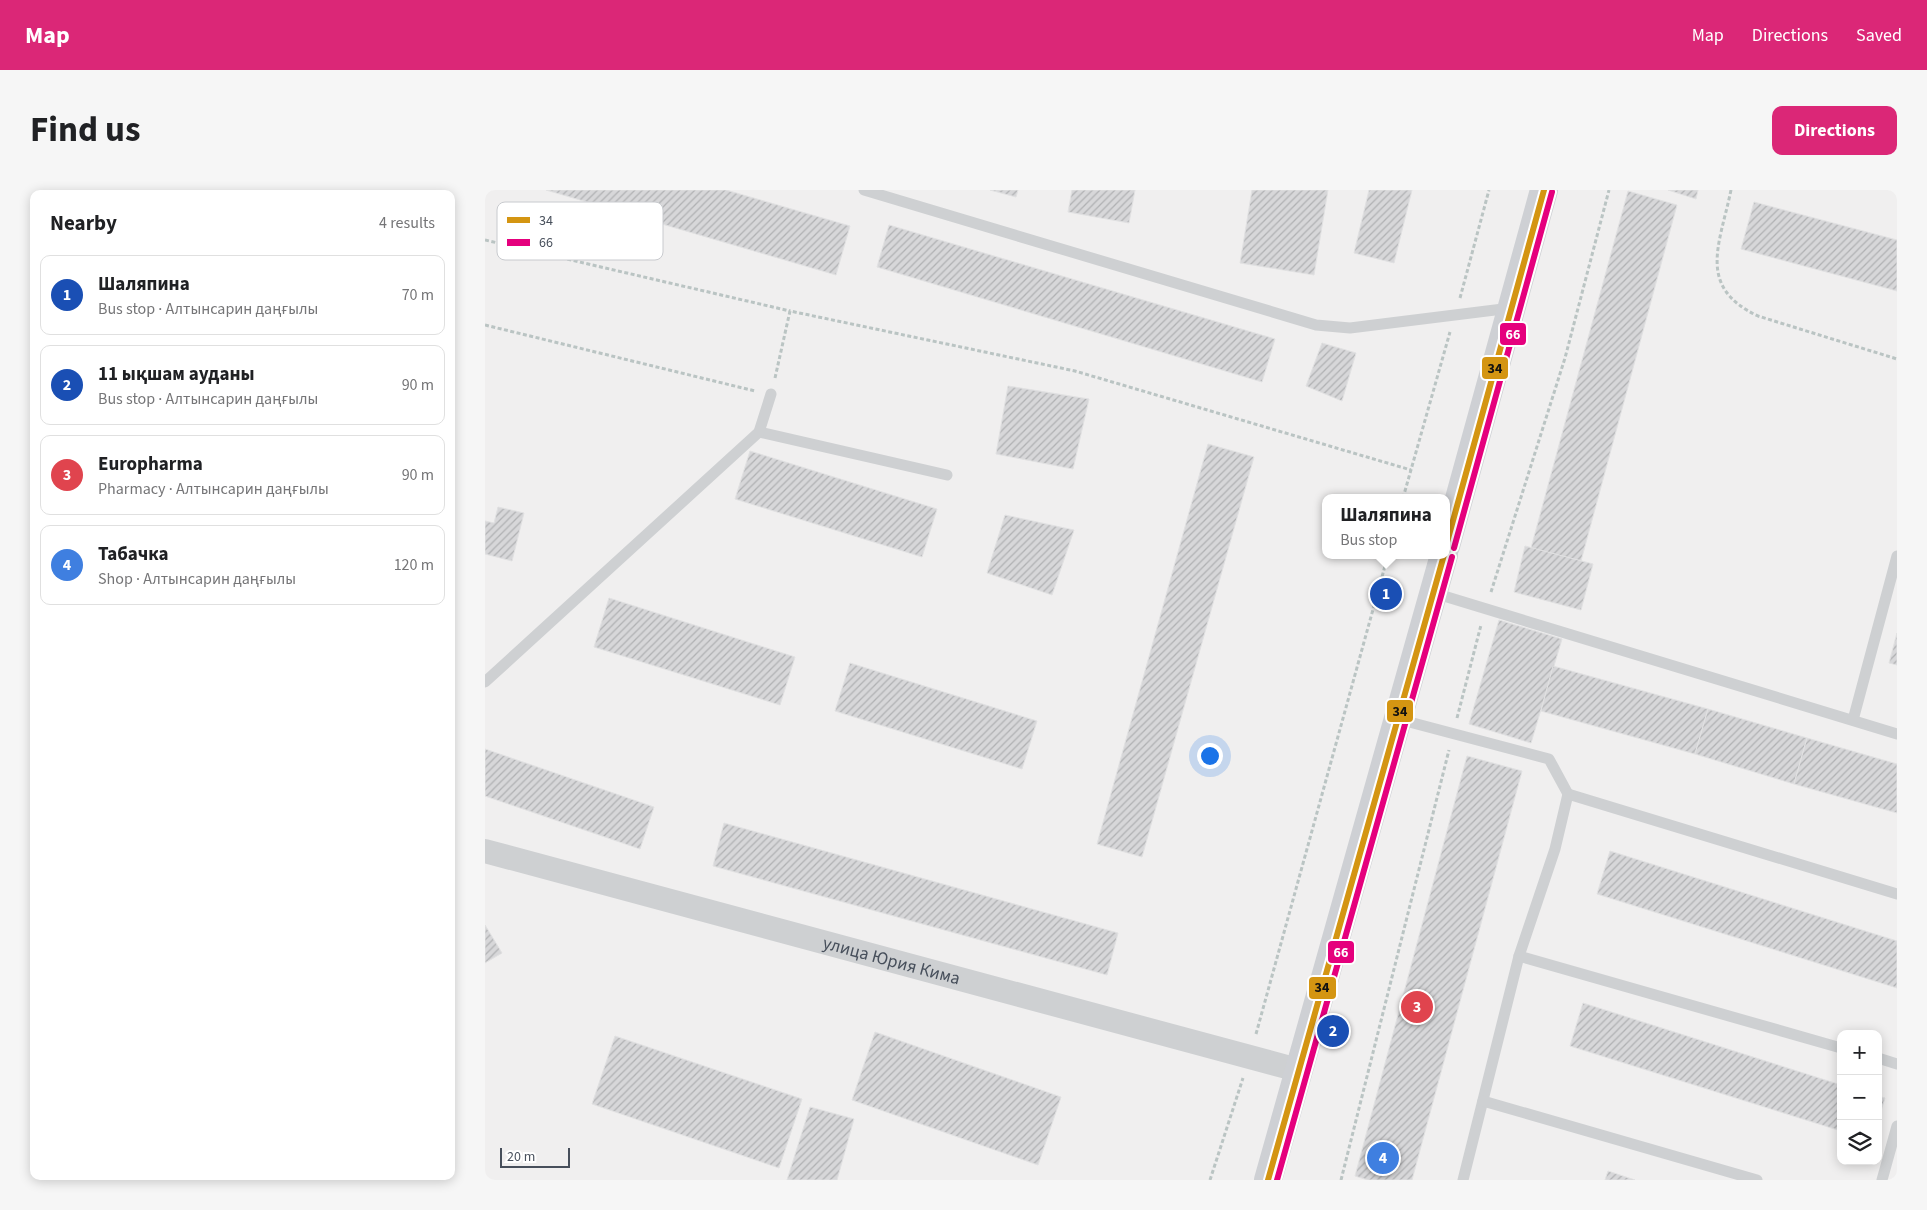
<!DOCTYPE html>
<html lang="en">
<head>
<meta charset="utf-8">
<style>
	body { margin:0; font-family:"Source Sans 3",sans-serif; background:#f6f6f6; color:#202124 }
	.controls { position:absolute; right:15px; bottom:15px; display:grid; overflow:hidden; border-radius:10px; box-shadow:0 2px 12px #0003 }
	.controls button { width:45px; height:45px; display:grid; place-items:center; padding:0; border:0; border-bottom:1px solid #e0e0e0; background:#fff; color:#202124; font:25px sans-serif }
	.scale { position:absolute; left:15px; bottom:12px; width:70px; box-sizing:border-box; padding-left:5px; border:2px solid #474f5b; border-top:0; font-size:14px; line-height:18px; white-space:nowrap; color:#474f5b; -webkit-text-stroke:4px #fff; paint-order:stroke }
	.you { position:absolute; left:724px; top:565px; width:18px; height:18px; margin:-12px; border:4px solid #fff; border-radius:50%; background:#1a73e8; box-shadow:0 0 0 8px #1a73e833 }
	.badge { display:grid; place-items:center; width:32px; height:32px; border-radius:50%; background:#db2777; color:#fff; font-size:16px; font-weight:700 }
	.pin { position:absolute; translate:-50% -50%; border:2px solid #fff; box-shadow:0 1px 5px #0006 }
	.popup { position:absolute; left:837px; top:304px; width:128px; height:65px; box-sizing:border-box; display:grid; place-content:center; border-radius:10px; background:#fff; filter:drop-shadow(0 1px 4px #0005); font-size:16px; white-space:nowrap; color:#757577 }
	.popup b { font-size:19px; color:#202124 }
	.popup::after { content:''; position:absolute; left:50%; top:100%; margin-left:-10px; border:10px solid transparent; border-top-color:#fff }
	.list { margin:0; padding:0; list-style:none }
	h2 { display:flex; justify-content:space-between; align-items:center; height:65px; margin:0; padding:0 20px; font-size:21px }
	h2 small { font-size:16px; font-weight:400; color:#757577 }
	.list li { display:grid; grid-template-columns:32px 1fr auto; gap:15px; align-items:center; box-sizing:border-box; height:80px; margin:0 10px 10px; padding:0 10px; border:1px solid #e0e0e0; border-radius:10px }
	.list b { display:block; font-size:19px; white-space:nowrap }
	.list p { margin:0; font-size:16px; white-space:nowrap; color:#757577 }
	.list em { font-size:16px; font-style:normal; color:#757577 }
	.icon { flex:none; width:28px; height:28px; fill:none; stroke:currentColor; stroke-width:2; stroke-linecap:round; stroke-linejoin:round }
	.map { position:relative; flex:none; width:1412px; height:990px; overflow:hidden; border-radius:10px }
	header { display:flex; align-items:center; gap:30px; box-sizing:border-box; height:70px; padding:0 25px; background:#db2777; color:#fff }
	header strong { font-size:24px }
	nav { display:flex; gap:28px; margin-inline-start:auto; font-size:18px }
	.intro { display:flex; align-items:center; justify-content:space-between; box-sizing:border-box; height:120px; padding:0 30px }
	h1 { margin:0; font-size:35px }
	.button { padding:12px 22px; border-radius:10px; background:#db2777; color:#fff; font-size:18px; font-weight:700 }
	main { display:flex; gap:30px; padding:0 30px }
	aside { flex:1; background:#fff; border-radius:10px; box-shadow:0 2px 12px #0003 }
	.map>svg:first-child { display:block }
	.building { fill:url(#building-hatch); stroke:#e1e1e2 }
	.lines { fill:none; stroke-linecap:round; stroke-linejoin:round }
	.path { stroke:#bac4c3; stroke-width:3; stroke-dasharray:4 2.5; stroke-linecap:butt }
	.service { stroke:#ced0d2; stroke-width:11 }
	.minor { stroke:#ced0d2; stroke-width:24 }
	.secondary { stroke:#ced0d4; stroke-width:28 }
	.bus-1-casing { stroke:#fff; stroke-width:10 }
	.bus-2-casing { stroke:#fff; stroke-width:10 }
	.bus-1 { stroke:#d49512; stroke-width:6 }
	.bus-2 { stroke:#e5007d; stroke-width:6 }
	.labels { text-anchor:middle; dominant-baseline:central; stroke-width:4; stroke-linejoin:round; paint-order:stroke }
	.street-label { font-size:18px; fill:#474f5b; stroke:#fff }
	.key { fill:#fff; stroke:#c8cace; stroke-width:1 }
	.key-label { font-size:14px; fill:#474f5b }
	.line-badge { stroke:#fff; stroke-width:2 }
	.badge-label { font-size:14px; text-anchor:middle; font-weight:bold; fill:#fff }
	.pale-badge-label { font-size:14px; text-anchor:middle; font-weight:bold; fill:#111 }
</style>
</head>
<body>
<header>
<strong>Map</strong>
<nav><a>Map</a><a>Directions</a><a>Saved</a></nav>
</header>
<div class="intro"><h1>Find us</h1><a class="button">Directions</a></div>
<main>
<aside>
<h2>Nearby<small>4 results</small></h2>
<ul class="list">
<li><span class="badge" style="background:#1a4fb4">1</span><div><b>Шаляпина</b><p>Bus stop · Алтынсарин даңғылы</p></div><em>70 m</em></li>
<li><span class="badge" style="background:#1a4fb4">2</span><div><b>11 ықшам ауданы</b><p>Bus stop · Алтынсарин даңғылы</p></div><em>90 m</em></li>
<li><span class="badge" style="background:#e0444e">3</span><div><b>Europharma</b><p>Pharmacy · Алтынсарин даңғылы</p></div><em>90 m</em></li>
<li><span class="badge" style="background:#3f7fe0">4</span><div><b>Табачка</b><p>Shop · Алтынсарин даңғылы</p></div><em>120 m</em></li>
</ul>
</aside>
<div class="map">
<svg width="1412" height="990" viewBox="0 0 1412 990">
	<defs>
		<pattern id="building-hatch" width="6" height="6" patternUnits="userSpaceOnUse" patternTransform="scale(1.25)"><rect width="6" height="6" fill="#d7d7d9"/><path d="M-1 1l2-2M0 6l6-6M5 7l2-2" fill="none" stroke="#b0b1b3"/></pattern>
	</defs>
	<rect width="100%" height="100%" fill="#f0efef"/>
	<g class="building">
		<polygon points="61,0 241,0 365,36 351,85"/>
		<polygon points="505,0 533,0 531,7"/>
		<polygon points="587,0 650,0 644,33 583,22"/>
		<polygon points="767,0 843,0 829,85 755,73"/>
		<polygon points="884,0 927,0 909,73 869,63"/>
		<polygon points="1183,0 1213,0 1211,9"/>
		<polygon points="1143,1 1192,15 1096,371 1046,358"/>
		<polygon points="1269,12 1412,50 1412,101 1256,59"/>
		<polygon points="404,35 790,149 777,192 392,77"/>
		<polygon points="837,153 871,163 857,211 821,196"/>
		<polygon points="523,196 604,209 588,279 511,264"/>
		<polygon points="723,254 769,267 657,667 612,654"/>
		<polygon points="265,261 452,319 437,367 250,309"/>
		<polygon points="13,317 39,323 27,371 0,364 0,331 9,333"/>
		<polygon points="520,325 589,340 567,405 502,383"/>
		<polygon points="1040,356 1108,374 1096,420 1029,402"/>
		<polygon points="124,408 310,467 295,515 109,457"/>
		<polygon points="1014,430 1077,449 1046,553 984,534"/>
		<polygon points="1412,443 1412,475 1404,473"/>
		<polygon points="365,473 552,531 537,579 350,521"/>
		<polygon points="1068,476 1223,519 1210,564 1056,521"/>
		<polygon points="1223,519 1322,548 1309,594 1210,564"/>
		<polygon points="1322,548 1412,574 1412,623 1309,594"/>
		<polygon points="0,559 169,617 155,659 0,606"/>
		<polygon points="982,566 1037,581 927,990 883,990 870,986"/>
		<polygon points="239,633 633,743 622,785 228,676"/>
		<polygon points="1125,661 1412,751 1412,798 1112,704"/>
		<polygon points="0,735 17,763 0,773"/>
		<polygon points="1098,813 1356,895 1356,941 1085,856"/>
		<polygon points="390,842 576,907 553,975 367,910"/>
		<polygon points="130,846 317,909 294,978 107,914"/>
		<polygon points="1393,906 1400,908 1393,930"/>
		<polygon points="325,917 369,929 352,990 302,990"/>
		<polygon points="1123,981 1150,990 1120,990"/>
	</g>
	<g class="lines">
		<g class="path">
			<path d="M1246 0C1235 54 1211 97 1273 126L1412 169"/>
			<polyline points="0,50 305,121"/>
			<polyline points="975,108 1004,0"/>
			<polyline points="0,135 270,201"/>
			<polyline points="290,188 305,121 590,181 926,280"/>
			<polyline points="918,308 965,142"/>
			<polyline points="1006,402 1080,168 1124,0"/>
			<polyline points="972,528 996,435"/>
			<polyline points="771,844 903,365"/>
			<polyline points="725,990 758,888"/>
			<polyline points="856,990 964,560"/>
		</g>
		<g class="service">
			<polyline points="379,0 831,135 865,138 1026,118"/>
			<polyline points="274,242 462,285"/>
			<polyline points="949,403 1412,544"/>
			<polyline points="0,492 274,242 286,204"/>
			<polyline points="913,529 1064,569 1083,604 1070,659 1034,766 978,990"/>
			<polyline points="1368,530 1412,366"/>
			<polyline points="1083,604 1412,704"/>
			<polyline points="1034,766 1356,858"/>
			<polyline points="1393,868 1412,874"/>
			<polyline points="998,911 1272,990"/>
			<polyline points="1397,990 1412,936"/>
		</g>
		<path class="minor" id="s1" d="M0 661 813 880"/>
		<g class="secondary">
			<polyline points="961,356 1059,0"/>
			<polyline points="783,990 959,365"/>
		</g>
		<g class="bus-1-casing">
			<g id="bus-1">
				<polyline points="961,356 1059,0"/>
				<polyline points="783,990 959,365"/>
			</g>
		</g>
		<g class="bus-2-casing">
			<g id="bus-2">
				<polyline points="969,358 1067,2"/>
				<polyline points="792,990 967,367"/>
			</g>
		</g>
		<use href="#bus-1" class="bus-1"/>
		<use href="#bus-2" class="bus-2"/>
	</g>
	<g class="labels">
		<g class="street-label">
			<text stroke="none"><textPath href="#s1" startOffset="421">улица Юрия Кима</textPath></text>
		</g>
	</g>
	<rect x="12" y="12" width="166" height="58" rx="8" class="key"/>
	<rect x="22" y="27" width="23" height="6" fill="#d49512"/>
	<rect x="22" y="49" width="23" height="7" fill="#e5007d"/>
	<g class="key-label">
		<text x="54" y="35">34</text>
		<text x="54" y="57">66</text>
	</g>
	<g class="line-badge">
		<rect x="1014" y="132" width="28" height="24" rx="5" fill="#e5007d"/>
		<rect x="996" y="166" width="28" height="24" rx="5" fill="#d49512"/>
		<rect x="901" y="509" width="28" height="24" rx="5" fill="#d49512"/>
		<rect x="842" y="750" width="28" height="24" rx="5" fill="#e5007d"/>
		<rect x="823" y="786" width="29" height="24" rx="5" fill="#d49512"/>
	</g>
	<g class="badge-label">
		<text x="1028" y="149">66</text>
		<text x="856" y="767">66</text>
	</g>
	<g class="pale-badge-label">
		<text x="1010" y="183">34</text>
		<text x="915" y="526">34</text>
		<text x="837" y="802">34</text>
	</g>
</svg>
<div class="controls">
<button>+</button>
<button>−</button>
<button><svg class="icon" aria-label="layers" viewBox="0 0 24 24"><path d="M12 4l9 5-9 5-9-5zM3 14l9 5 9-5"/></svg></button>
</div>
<div class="scale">20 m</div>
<div class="you"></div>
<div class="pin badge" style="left:901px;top:404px;background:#1a4fb4">1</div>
<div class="popup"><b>Шаляпина</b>Bus stop</div>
<div class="pin badge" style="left:848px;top:841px;background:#1a4fb4">2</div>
<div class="pin badge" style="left:932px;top:817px;background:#e0444e">3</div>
<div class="pin badge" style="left:898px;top:968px;background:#3f7fe0">4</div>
</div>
</main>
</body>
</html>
